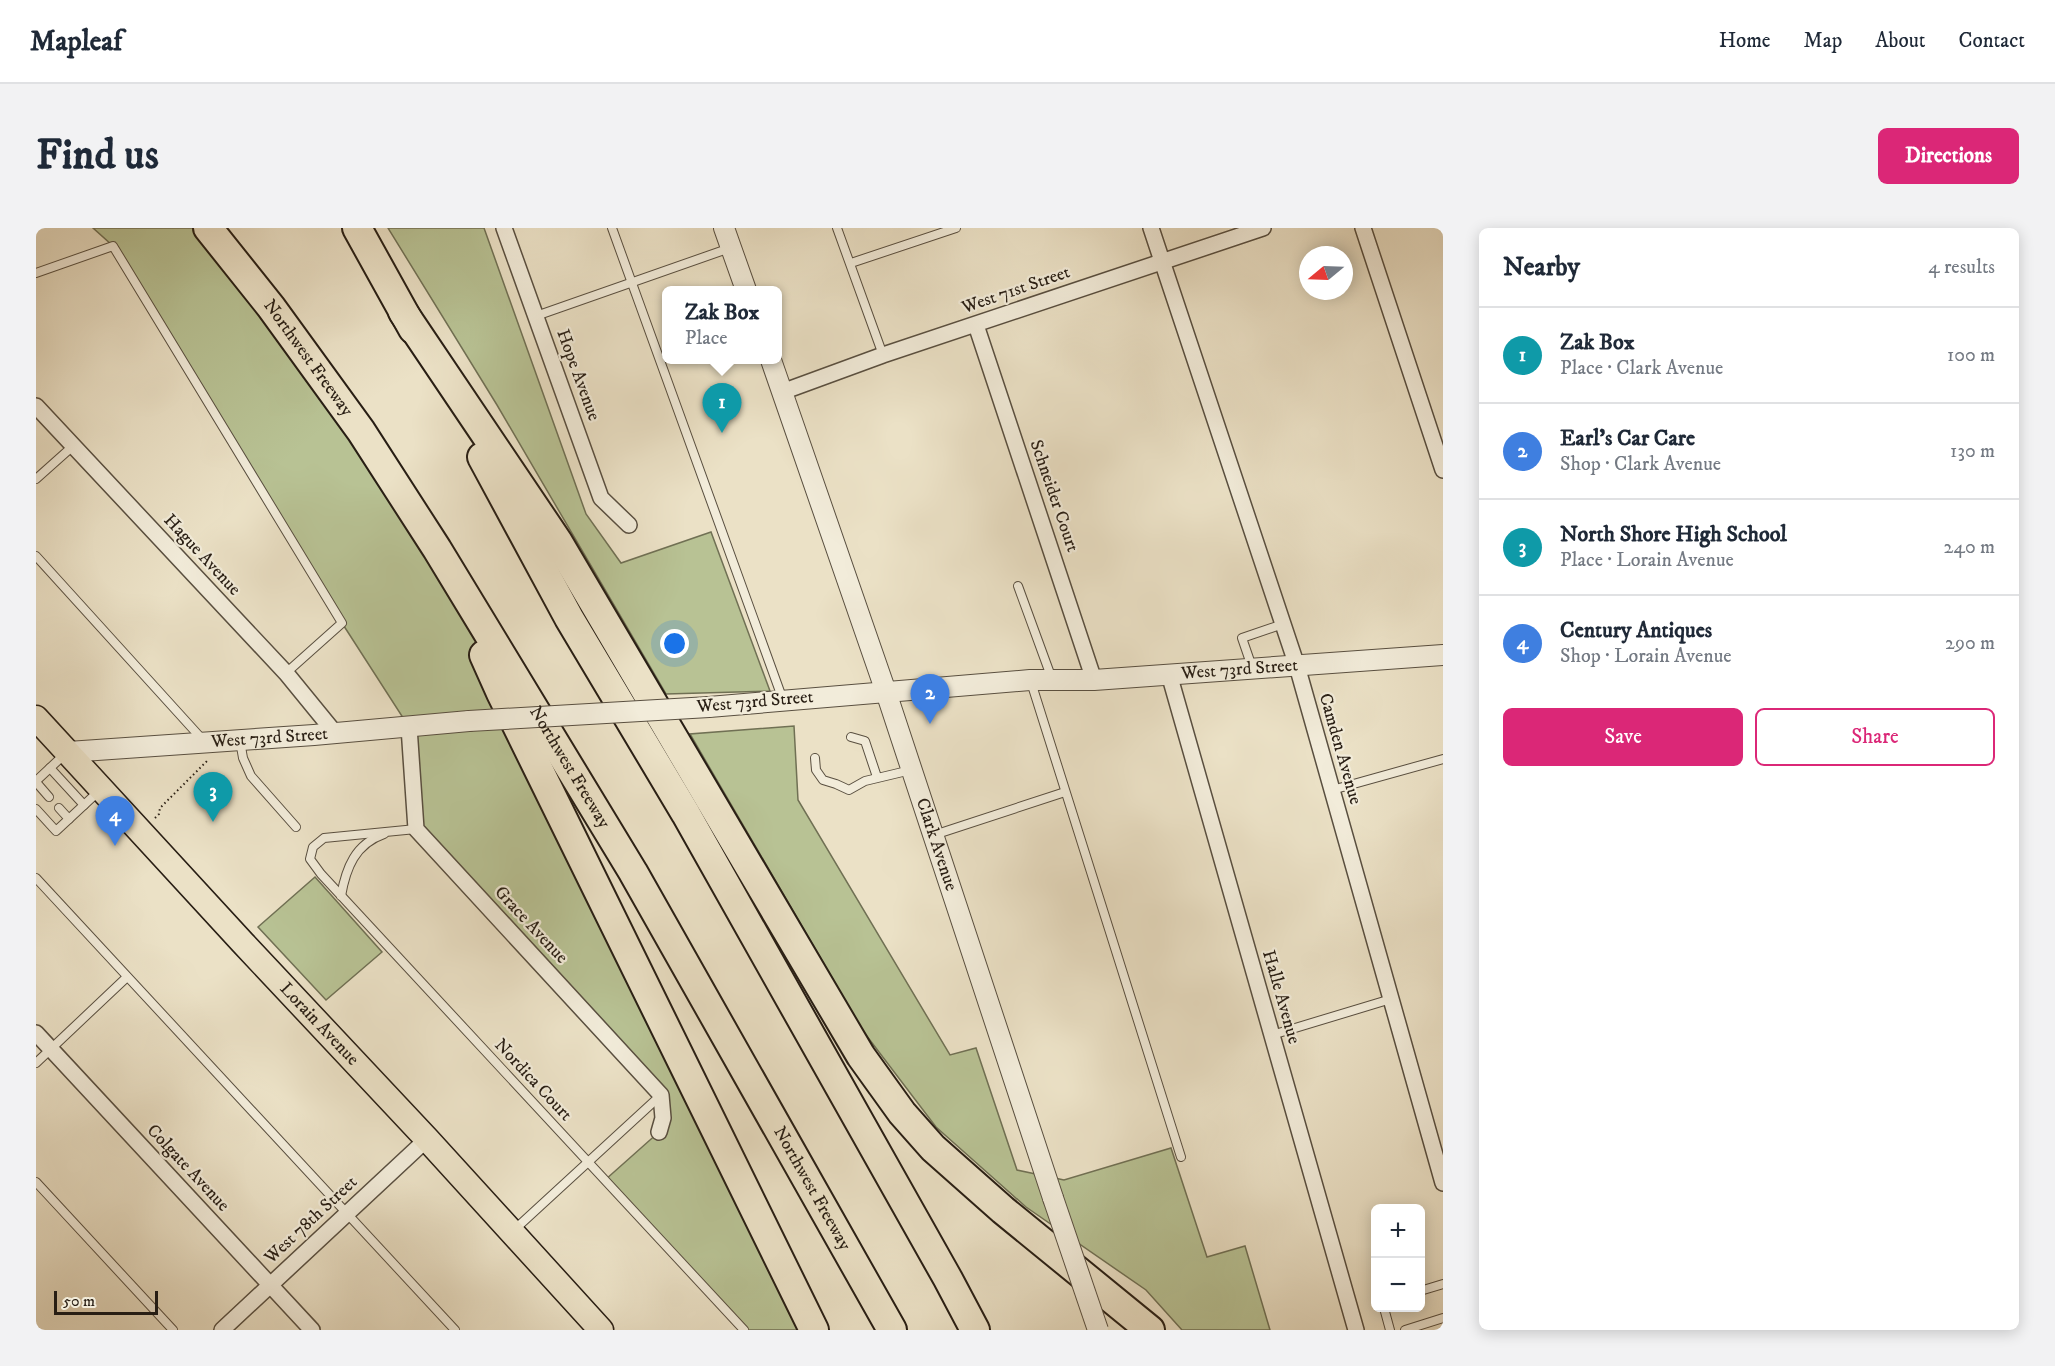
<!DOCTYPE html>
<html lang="en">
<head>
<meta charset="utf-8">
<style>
	body { margin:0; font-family:"IM FELL DW Pica",serif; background:#f2f2f3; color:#1f2937 }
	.controls { position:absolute; right:18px; bottom:18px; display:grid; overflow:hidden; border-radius:9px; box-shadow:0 3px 15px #0003 }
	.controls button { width:54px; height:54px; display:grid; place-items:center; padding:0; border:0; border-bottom:2px solid #e0e1e3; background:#fff; color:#1f2937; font:30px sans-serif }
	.compass { position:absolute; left:1263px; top:18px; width:54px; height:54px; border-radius:50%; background:#fff; box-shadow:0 3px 15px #0003; rotate:251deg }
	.scale { position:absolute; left:18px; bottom:15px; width:104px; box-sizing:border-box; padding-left:6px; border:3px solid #281e14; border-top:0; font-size:16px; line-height:21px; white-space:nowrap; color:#281e14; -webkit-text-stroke:4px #f2ecda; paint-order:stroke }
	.you { position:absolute; left:639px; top:416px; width:21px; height:21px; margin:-15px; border:4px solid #fff; border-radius:50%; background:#1a73e8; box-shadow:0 0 0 9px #1a73e833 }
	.badge { display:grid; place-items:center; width:39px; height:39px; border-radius:50%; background:#db2777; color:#fff; font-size:20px; font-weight:700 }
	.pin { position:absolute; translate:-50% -50px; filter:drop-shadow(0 2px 3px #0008) }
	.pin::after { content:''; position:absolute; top:32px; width:21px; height:18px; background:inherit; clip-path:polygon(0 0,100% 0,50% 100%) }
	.popup { position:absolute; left:626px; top:58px; width:120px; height:78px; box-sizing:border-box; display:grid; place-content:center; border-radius:9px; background:#fff; filter:drop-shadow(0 2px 4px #0005); font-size:20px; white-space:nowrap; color:#747a83 }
	.popup b { font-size:22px; color:#1f2937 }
	.popup::after { content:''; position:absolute; left:50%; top:100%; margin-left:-12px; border:12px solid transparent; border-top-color:#fff }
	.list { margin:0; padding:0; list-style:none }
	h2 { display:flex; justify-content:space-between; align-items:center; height:78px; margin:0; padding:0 24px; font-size:26px }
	h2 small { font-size:20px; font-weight:400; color:#747a83 }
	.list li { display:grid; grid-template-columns:39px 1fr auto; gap:18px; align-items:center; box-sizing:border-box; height:96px; padding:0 24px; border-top:2px solid #e0e1e3 }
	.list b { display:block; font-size:22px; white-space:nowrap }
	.list p { margin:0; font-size:20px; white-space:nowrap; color:#747a83 }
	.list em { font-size:20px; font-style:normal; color:#747a83 }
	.actions { display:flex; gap:12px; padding:18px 24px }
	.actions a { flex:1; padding:14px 0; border:2px solid #db2777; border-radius:9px; text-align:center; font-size:21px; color:#db2777 }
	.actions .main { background:#db2777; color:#fff }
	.map { position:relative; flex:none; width:1407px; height:1102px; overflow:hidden; border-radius:9px }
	header { display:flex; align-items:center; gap:36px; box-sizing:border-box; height:84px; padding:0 30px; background:#fff; border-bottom:2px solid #e0e1e3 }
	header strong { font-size:28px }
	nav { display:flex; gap:33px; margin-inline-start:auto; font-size:21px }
	.intro { display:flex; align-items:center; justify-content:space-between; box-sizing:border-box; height:144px; padding:0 36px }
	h1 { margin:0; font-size:42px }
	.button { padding:15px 27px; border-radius:9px; background:#db2777; color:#fff; font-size:21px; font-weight:700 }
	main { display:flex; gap:36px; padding:0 36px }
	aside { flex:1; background:#fff; border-radius:9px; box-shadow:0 3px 15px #0003 }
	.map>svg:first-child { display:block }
	.green { fill:#b8c294; stroke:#707054; stroke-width:1.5 }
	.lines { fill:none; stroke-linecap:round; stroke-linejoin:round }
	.service-casing { stroke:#594f40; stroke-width:10 }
	.minor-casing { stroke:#594f40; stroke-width:18 }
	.tertiary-casing { stroke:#594f40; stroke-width:22 }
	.primary-casing { stroke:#281e14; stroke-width:27 }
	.motorway-casing { stroke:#281e14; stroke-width:32 }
	.path { stroke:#281e14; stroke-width:2; stroke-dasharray:1.5 3; stroke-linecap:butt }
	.service { stroke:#f2ecda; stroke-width:8 }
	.minor { stroke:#f2ecda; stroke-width:15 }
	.tertiary { stroke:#f2ecda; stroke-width:20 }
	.primary { stroke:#ebe1c6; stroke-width:24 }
	.motorway { stroke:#ebe1c6; stroke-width:28 }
	.tertiary-bridge-casing { stroke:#594f40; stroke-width:22; stroke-linecap:butt }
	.tertiary-bridge { stroke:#f2ecda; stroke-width:20 }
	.labels { text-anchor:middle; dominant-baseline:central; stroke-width:4.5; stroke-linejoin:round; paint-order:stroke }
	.street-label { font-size:18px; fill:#281e14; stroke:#f2ecda }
</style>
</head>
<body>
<header>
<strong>Mapleaf</strong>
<nav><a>Home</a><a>Map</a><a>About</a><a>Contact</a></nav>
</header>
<div class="intro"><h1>Find us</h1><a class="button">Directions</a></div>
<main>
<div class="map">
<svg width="1407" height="1102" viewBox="0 0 1407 1102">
	<rect width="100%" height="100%" fill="#ebe1c6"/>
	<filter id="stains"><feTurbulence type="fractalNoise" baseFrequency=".00333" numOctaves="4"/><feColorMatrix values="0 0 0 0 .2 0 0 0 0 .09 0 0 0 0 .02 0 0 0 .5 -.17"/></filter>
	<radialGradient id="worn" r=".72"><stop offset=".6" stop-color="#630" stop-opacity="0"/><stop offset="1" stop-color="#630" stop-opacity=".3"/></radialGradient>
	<g class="green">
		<polygon points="57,0 172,0 401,321 778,1102 708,1102 569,952 623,904 625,867 380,601 373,499 306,395 77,18"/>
		<polygon points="352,0 448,0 550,286 585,335 675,304 734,463 630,466 461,177"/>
		<polygon points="758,498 762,572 914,827 940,820 981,942 1028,952 1135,920 1171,1029 1209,1018 1234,1102 1146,1102 1110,1062 990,979 900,899 827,803 654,506"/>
		<polygon points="279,649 346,724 290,772 222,699"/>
	</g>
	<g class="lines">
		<g class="service-casing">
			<g id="service">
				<polyline points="576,0 747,472"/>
				<polyline points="801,0 847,127"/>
				<polyline points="815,35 920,0"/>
				<polyline points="0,45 77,18 306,395 250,445"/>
				<polyline points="500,88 694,20"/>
				<polyline points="0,251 37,218"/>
				<polyline points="0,328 166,511"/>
				<polyline points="982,358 1016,451"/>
				<polyline points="1216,439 1206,410 1247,396"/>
				<polyline points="995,454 1145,929"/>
				<polyline points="815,509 829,513 841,549"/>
				<polyline points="204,513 207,530 215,548 260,599"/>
				<polyline points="779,530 780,542 787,552 800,556 813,562 829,553 875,542"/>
				<polyline points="14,540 48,577"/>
				<polyline points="0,553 30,525"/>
				<polyline points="0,554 13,569"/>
				<polyline points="1296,562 1407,531"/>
				<polyline points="23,580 33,591"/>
				<polyline points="0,581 20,603 63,563"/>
				<polyline points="380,601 288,610 277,619 274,631 285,646 708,1102"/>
				<polyline points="898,607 1029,564"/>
				<polyline points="0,650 419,1102"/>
				<path d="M305 668C310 640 319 616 348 606"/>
				<polyline points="1236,807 1355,771"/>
				<polyline points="0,835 91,749"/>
				<polyline points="0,954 137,1102"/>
				<polyline points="477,1003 625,867"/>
				<polyline points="1384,1063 1407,1056"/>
				<polyline points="1348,1080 1354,1102"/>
				<polyline points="1369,1102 1407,1090"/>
			</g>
		</g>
		<g class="minor-casing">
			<g id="minor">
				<polyline points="468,0 565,270 593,297"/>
				<polyline points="1115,0 1261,438 1407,955"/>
				<polyline points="1327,0 1407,242"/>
				<polyline points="940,97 1058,452"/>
				<polyline points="746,164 847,127 1227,0"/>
				<polyline points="0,178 250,445 299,505"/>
				<polyline points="1133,446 1320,1102"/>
				<polyline points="373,499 380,601 625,867 627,890 623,904"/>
				<polyline points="0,805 276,1102"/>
				<polyline points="186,1102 391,911"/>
			</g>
		</g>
		<g class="tertiary-casing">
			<g id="tertiary">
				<polyline points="688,0 710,62"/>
				<path id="s1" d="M735 132 850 464 1017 970"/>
				<path id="s2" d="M673 479 994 452H1058L1407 427"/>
				<path id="s3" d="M32 524 278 507 433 493"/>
			</g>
		</g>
		<g class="primary-casing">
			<g id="primary">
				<path id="s4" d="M0 490 207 715 391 911 565 1102"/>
			</g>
		</g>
		<g class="motorway-casing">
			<g id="motorway">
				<path id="s5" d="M172 0 235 79 325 203 401 321 597 644 856 1102"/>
				<polyline points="321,0 377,101"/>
				<polyline points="367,84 522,314 825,828 866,885 897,920 967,982 1114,1102"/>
				<polyline points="446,229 533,390 650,586 912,1051 939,1102"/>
				<polyline points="448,427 465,465 778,1102"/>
			</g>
		</g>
		<polyline class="path" points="119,590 123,586 124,580 173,531"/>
		<use href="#service" class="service"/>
		<use href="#minor" class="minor"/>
		<use href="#tertiary" class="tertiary"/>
		<use href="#primary" class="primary"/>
		<use href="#motorway" class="motorway"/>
		<g class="tertiary-bridge-casing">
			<g id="tertiary-bridge">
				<polyline points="433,493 673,479"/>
				<polyline points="1017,970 1062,1102"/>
			</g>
		</g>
		<use href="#tertiary-bridge" class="tertiary-bridge"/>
	</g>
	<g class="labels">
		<g class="street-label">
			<text transform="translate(980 62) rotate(-19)">West 71st Street</text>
			<text stroke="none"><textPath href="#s5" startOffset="164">Northwest Freeway</textPath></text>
			<text transform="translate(542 147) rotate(70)">Hope Avenue</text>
			<text transform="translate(1018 268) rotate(71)">Schneider Court</text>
			<text transform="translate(166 327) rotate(47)">Hague Avenue</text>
			<text stroke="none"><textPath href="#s2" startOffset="532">West 73rd Street</textPath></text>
			<text transform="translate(719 474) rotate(-5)">West 73rd Street</text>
			<text stroke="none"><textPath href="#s3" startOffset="202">West 73rd Street</textPath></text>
			<text transform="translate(1304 521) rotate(74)">Camden Avenue</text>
			<text stroke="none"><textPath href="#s5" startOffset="650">Northwest Freeway</textPath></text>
			<text stroke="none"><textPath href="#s1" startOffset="512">Clark Avenue</textPath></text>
			<text transform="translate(495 697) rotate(47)">Grace Avenue</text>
			<text transform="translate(1245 769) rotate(74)">Halle Avenue</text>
			<text stroke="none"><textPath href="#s4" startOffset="417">Lorain Avenue</textPath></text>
			<text transform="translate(497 852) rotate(47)">Nordica Court</text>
			<text transform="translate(152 940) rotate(47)">Colgate Avenue</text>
			<text stroke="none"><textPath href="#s5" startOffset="1136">Northwest Freeway</textPath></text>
			<text transform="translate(275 992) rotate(-43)">West 78th Street</text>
		</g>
	</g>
	<rect width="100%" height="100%" filter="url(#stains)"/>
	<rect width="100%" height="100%" fill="url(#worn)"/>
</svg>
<div class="controls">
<button>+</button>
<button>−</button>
</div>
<svg class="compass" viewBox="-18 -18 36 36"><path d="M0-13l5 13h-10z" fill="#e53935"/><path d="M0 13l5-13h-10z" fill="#747a83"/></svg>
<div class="scale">50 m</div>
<div class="you"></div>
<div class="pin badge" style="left:686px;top:205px;background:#0f9aa8">1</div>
<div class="popup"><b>Zak Box</b>Place</div>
<div class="pin badge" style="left:894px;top:496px;background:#3f7fe0">2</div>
<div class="pin badge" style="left:177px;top:594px;background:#0f9aa8">3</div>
<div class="pin badge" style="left:79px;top:618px;background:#3f7fe0">4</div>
</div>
<aside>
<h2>Nearby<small>4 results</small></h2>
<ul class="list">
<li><span class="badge" style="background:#0f9aa8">1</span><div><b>Zak Box</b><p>Place · Clark Avenue</p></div><em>100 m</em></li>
<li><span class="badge" style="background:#3f7fe0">2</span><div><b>Earl's Car Care</b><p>Shop · Clark Avenue</p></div><em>130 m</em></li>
<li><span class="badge" style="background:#0f9aa8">3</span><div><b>North Shore High School</b><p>Place · Lorain Avenue</p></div><em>240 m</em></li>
<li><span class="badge" style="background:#3f7fe0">4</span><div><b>Century Antiques</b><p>Shop · Lorain Avenue</p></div><em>290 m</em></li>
</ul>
<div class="actions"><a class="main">Save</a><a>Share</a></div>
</aside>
</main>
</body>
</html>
